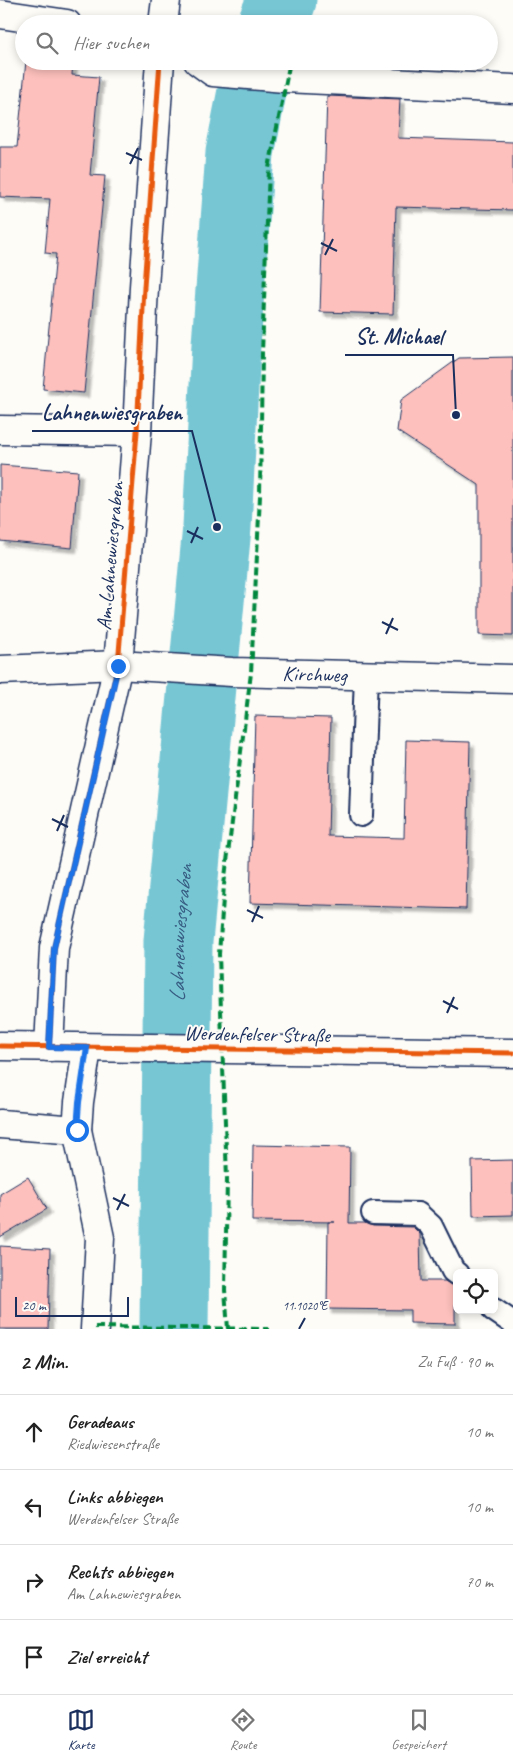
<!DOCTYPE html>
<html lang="de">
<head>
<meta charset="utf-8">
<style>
	body { margin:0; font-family:Caveat,sans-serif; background:#f2f2f2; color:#222 }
	.controls { position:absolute; right:15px; bottom:15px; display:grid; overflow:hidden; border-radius:8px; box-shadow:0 2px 8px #0003 }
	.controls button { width:45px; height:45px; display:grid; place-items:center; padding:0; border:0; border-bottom:1px solid #e0e0e0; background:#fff; color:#222; font:25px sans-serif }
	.scale { position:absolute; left:15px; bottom:12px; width:114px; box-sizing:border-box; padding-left:5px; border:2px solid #1b2f5e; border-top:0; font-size:14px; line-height:18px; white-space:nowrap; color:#1b2f5e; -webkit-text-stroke:4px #fdfcf7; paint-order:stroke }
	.stop { position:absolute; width:15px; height:15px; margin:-11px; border:4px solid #1a73e8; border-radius:50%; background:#fff }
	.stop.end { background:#1a73e8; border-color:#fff; box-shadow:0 1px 5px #0008 }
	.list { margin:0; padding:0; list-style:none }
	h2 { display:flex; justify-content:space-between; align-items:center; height:65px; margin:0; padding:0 20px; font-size:21px }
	h2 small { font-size:16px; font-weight:400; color:#767676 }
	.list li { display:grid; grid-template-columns:32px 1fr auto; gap:15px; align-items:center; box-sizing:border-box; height:75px; padding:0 20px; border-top:1px solid #e0e0e0 }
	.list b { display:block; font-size:19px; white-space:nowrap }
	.list p { margin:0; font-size:16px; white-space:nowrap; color:#767676 }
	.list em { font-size:16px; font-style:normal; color:#767676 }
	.icon { flex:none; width:28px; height:28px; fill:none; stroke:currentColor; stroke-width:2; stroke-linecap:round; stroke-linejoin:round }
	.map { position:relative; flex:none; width:513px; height:1329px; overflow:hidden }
	.search { position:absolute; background:#fff; box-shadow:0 2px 8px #0003; left:15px; right:15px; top:15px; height:55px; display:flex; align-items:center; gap:12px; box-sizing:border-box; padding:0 18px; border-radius:28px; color:#767676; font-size:19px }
	.sheet { height:365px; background:#fff }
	nav { display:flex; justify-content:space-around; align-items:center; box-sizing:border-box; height:70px; border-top:1px solid #e0e0e0; background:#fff; font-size:14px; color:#767676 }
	nav a { display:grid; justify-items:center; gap:2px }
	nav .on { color:#1b2f5e }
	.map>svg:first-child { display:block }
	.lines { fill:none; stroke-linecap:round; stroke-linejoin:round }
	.river { stroke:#77c6d4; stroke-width:69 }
	.building { fill:#fdc0bc; stroke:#1b2f5e; filter:url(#shadow) }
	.lane-casing { stroke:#1b2f5e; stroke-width:26 }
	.street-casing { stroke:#1b2f5e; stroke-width:31 }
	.secondary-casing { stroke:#1b2f5e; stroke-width:31 }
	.lane { stroke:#fdfcf7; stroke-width:22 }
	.street { stroke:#fdfcf7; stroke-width:28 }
	.secondary { stroke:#fdfcf7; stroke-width:28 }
	.quiet { stroke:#00873e; stroke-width:4; stroke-dasharray:8 4; stroke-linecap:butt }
	.cycleway-casing { stroke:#fdfcf7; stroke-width:8 }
	.cycleway { stroke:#e8590c; stroke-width:5 }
	.route { stroke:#1a73e8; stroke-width:6 }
	.ticks { fill:none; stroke:#1b2f5e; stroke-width:2 }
	.labels { text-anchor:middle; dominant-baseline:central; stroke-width:4; stroke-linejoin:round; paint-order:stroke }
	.street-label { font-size:21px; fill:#1b2f5e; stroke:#fdfcf7 }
	.water-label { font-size:22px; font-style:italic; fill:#375c81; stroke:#fdfcf7 }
	.ticks-label { font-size:12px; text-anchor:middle; fill:#1b2f5e; stroke:#fdfcf7; stroke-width:4; stroke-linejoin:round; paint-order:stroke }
	.leader { fill:none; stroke:#1b2f5e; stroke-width:2 }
	.callout-dot { fill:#1b2f5e; stroke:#fdfcf7; stroke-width:2 }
	.callout-label { font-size:22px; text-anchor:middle; font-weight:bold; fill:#1b2f5e; stroke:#fdfcf7; stroke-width:4; stroke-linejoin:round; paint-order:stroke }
</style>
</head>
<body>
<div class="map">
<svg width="513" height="1329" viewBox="0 0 513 1329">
	<defs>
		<filter id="shadow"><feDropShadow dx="4.5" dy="4.5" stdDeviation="1" flood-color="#0004"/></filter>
	</defs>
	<rect width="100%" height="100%" fill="#fdfcf7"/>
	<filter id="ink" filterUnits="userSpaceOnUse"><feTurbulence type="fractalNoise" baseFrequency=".02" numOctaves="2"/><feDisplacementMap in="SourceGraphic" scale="10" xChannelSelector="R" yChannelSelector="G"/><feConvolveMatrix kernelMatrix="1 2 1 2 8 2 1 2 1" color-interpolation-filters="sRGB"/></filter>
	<g filter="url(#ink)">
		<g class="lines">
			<g class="river">
				<polyline points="272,24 282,0"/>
				<path id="s1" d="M174 1329 178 941 217 527 226 345 240 153 258 61"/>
			</g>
		</g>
		<g class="building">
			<polygon points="26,61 73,61 72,75 99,77 90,175 105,176 84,393 43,389 56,254 45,253 50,199 0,197 0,147 17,147"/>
			<polygon points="327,96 400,99 398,138 513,142 513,210 396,207 393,314 320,312"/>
			<polygon points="513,357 513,636 479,635 479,485 397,431 401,400 459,358"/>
			<polygon points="0,465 78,471 72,548 0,541"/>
			<polygon points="255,716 331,718 328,836 404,838 406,740 470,742 466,909 250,903"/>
			<polygon points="253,1145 350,1147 349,1223 365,1223 373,1226 413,1227 420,1234 421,1281 445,1281 455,1287 455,1324 410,1323 410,1310 327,1309 328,1222 335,1222 252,1221"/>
			<polygon points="513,1160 513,1215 473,1216 472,1161"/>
			<polygon points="28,1177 47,1209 0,1237 0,1194"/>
			<polygon points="0,1246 50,1249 48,1329 0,1329"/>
		</g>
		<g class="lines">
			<g class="lane-casing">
				<g id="lane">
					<polyline points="361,815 366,675"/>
					<polyline points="373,1213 418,1214 431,1226 453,1271 457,1274"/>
					<polyline points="494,1310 513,1323"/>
				</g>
			</g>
			<g class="street-casing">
				<g id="street">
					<polyline points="0,14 67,24"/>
					<polyline points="163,24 166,0"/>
					<polyline points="198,61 213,72 285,78 513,89"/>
					<polyline points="0,430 137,432"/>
					<path id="s2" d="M0 670 118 665 232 672 513 679"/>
					<polyline points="49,1047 54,948 118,665 137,432 144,287 160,61"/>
					<polyline points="87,1048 79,1102 77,1130 100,1238 95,1329"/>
					<polyline points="0,1124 77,1130"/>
				</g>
			</g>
			<g class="secondary-casing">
				<polyline id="secondary" points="0,1046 513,1053"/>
			</g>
			<use href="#lane" class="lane"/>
			<use href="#street" class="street"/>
			<use href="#secondary" class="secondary"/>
			<g class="quiet">
				<polyline points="299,24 302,14"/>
				<polyline points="95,1327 269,1329"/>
				<polyline points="228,1329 225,1290 227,1179 219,954 224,885 251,673 260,496 262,353 269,168 290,61"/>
			</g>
			<g class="cycleway-casing">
				<g id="cycleway">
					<polyline points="0,1046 513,1053"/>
					<polyline points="49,1047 54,948 118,665 137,432 144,287 160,61"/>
				</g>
			</g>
			<use href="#cycleway" class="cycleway"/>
		</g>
	</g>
	<g class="lines" filter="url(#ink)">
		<polyline class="route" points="77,1130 79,1102 87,1048 49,1047 54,948 118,666"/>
	</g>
	<path class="ticks" d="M126 153 142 160M130 164 138 148M321 243 337 251M325 255 333 239M187 531 203 539M191 543 198 527M382 622 398 630M386 634 393 618M52 819 68 827M57 831 64 815M247 910 263 918M252 922 259 906M443 1001 458 1009M447 1013 454 997M113 1198 129 1206M117 1210 125 1194M299 1329 305 1318"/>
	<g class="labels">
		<g class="street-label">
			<text transform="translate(110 556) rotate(-85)">Am Lahnewiesgraben</text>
			<text stroke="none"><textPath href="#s2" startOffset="315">Kirchweg</textPath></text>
			<text transform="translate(257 1034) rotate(1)">Werdenfelser Straße</text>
		</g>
		<g class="water-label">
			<text stroke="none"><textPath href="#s1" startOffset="396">Lahnenwiesgraben</textPath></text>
		</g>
	</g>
	<g class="ticks-label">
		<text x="305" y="1310">11.1020°E</text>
	</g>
	<path class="leader" d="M456 415L453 355H345M217 527L192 431H32"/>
	<g class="callout-dot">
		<circle cx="456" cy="415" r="5"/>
		<circle cx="217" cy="527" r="5"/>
	</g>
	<g class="callout-label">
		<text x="399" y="344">St. Michael</text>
		<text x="112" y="420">Lahnenwiesgraben</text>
	</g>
</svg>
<div class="controls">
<button><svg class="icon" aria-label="locate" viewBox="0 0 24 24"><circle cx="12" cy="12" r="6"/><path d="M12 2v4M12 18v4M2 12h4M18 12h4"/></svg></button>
</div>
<div class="scale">20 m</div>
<div class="stop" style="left:77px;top:1130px"></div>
<div class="stop end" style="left:118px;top:666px"></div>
<div class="search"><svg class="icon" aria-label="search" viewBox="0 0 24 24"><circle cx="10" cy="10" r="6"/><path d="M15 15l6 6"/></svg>Hier suchen</div>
</div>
<section class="sheet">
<h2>2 Min.<small>Zu Fuß · 90 m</small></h2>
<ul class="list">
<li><svg class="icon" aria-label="ahead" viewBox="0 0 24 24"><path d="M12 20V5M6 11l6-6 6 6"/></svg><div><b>Geradeaus</b><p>Riedwiesenstraße</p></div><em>10 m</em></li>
<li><svg class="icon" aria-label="left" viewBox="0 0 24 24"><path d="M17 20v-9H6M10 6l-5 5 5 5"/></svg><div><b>Links abbiegen</b><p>Werdenfelser Straße</p></div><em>10 m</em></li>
<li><svg class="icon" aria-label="right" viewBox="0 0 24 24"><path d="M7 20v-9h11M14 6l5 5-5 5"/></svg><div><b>Rechts abbiegen</b><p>Am Lahnewiesgraben</p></div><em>70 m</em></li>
<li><svg class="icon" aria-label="arrive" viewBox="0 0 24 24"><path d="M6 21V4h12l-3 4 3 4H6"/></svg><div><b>Ziel erreicht</b></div></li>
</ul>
</section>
<nav>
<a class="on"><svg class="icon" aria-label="map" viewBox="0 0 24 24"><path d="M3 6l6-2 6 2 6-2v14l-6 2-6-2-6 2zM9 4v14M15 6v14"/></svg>Karte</a>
<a><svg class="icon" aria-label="directions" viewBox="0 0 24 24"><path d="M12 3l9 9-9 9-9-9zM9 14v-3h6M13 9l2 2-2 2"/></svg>Route</a>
<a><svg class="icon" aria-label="saved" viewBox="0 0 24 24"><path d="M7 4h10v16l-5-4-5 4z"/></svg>Gespeichert</a>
</nav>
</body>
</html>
